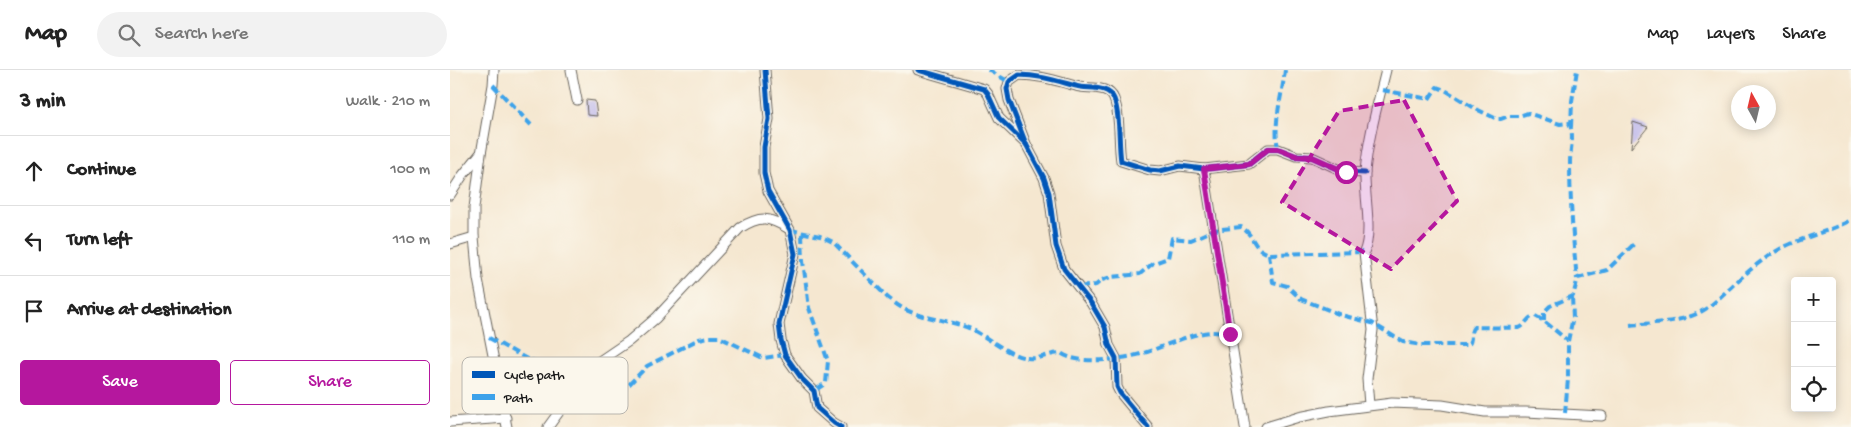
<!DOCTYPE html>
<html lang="en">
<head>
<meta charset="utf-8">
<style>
	body { margin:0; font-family:"Gochi Hand",sans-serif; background:#f2f2f2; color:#222 }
	.controls { position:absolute; right:15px; bottom:15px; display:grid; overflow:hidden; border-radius:5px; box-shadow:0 2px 12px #0003 }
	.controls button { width:45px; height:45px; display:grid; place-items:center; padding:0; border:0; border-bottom:1px solid #e0e0e0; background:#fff; color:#222; font:25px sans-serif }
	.compass { position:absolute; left:1281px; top:15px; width:45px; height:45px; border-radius:50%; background:#fff; box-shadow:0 2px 12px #0003; rotate:352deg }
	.stop { position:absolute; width:15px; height:15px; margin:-11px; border:4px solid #b5179e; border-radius:50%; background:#fff }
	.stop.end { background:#b5179e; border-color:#fff; box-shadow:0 1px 5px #0008 }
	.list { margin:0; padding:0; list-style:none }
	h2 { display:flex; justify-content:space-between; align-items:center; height:65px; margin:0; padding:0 20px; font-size:21px }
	h2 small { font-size:16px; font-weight:400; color:#767676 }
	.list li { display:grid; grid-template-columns:32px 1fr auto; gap:15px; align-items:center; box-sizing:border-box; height:70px; padding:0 20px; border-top:1px solid #e0e0e0 }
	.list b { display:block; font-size:19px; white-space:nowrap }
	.list em { font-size:16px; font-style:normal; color:#767676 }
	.actions { display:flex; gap:10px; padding:15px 20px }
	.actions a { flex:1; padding:11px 0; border:1px solid #b5179e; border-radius:5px; text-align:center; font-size:18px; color:#b5179e }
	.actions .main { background:#b5179e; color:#fff }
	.icon { flex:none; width:28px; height:28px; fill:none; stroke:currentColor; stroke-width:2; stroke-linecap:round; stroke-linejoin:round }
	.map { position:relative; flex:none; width:1401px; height:357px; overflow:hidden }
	header { display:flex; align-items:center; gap:30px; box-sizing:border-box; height:70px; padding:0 25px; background:#fff; border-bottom:1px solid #e0e0e0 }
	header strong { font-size:24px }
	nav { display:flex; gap:28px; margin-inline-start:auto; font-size:18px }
	.search { width:350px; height:45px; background:#f2f2f2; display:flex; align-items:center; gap:12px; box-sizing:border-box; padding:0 18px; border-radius:28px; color:#767676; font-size:19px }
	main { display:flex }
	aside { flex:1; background:#fff }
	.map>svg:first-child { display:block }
	.building { fill:#c1bbeb }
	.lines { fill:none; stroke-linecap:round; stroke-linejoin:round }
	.minor-casing { stroke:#68635b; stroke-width:11 }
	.minor { stroke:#fff; stroke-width:9 }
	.quiet { stroke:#3da2ea; stroke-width:4; stroke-dasharray:8 4; stroke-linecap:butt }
	.cycleway-casing { stroke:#fbf7ec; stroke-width:8 }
	.cycleway { stroke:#0057b8; stroke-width:5 }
	.route { stroke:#b5179e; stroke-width:6 }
	.marked { fill:#b5179e; fill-opacity:0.2; stroke:#b5179e; stroke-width:4; stroke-dasharray:10 6; stroke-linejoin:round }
	.key { fill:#fbf7ec; stroke:#b8b5ae; stroke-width:1 }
	.key-label { font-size:14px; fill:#1c1c1c }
</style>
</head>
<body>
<header>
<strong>Map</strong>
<div class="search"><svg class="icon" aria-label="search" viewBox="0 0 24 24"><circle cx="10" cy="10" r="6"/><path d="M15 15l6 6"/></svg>Search here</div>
<nav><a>Map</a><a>Layers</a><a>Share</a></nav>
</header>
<main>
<aside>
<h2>3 min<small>Walk · 210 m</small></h2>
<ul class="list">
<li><svg class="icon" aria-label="ahead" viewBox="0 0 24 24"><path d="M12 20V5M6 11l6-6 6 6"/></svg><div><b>Continue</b></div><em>100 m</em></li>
<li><svg class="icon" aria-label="left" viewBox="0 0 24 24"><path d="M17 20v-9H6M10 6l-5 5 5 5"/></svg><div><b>Turn left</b></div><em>110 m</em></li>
<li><svg class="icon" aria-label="arrive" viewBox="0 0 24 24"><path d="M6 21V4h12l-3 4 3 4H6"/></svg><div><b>Arrive at destination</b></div></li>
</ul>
<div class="actions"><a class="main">Save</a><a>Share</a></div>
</aside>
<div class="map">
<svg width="1401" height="357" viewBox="0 0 1401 357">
	<rect width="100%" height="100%" fill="#fbf7ec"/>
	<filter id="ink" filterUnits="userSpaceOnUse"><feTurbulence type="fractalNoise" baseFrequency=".02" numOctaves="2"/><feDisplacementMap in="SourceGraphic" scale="10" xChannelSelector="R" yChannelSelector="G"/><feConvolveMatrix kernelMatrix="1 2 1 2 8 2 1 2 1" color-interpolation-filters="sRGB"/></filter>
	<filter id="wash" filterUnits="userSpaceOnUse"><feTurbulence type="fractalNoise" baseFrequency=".0096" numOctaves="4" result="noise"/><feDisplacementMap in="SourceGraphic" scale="20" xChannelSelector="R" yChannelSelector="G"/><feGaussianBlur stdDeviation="1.12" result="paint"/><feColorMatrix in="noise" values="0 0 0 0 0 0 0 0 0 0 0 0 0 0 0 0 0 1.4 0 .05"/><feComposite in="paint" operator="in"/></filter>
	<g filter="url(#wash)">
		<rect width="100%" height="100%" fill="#f5e7d0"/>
		<g id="blocks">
			<g class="building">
				<polygon points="136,30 145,31 147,46 137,45"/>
				<polygon points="1183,52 1198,57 1181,78"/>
			</g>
		</g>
	</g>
	<g filter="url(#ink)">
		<use href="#blocks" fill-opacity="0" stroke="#68635b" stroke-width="1"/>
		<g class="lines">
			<g class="minor-casing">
				<g id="minor">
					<polyline points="44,0 43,15 31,84 24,138 24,167 28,209 57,357"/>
					<polyline points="121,0 127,30"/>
					<polyline points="315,0 319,49 314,77 314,103 318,121 340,160 345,184 329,254 331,270 335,285 352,309 364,321 367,338 384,353 391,357"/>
					<polyline points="468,0 534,19 538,24 549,48 576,74 594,108 599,123 606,176 614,199 641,233 655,257 659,275 666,288 667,317 670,323 698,357"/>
					<path d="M576 74 559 30 557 19 559 12 569 5C589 5 607 11 626 16 637 20 658 14 664 29 671 47 668 72 671 91L700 100 710 101 730 96 754 99 799 94 818 79H828L846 86 862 87 895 102 915 103"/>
					<polyline points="754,99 795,357"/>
					<polyline points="0,125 13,105 30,84"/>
					<polyline points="0,174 24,167"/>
					<path d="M919 335 917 309 923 260 914 182C923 162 914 125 915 102 918 68 928 33 936 0"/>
					<polyline points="0,352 56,348"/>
					<path d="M98 357 139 301 151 290 179 271 206 248 290 158C311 145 319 147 339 159"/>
					<polyline points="816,357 849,347 879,341 942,333 992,335 1035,342 1076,342 1152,346"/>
				</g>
			</g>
			<use href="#minor" class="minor"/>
			<g class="quiet">
				<polyline points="539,0 559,12"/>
				<polyline points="43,15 81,55"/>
				<path d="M932 20 979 29 987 17 995 20 1026 39 1047 49H1051L1058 46H1069L1078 43 1110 54 1119 53C1125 64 1120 80 1120 92 1120 131 1123 171 1127 209"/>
				<polyline points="1121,57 1122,31 1127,0"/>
				<path d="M828 79C823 51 832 27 835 0"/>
				<path d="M340 160 370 166 383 172 438 228C445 233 452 239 461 242 481 250 502 250 523 260 540 269 558 285 577 288 590 290 600 283 611 283 627 296 675 289 694 283 716 276 738 264 761 262 767 262 774 263 780 264"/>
				<polyline points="352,164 353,191 359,238 378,291 376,313 364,321"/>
				<path d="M819 184 823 212 837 216 851 229 891 245 922 253 953 272 971 275H1018C1024 270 1018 262 1024 257L1069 258C1076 256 1076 247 1085 246L1094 251 1118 271"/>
				<path d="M630 217 646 215 652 210 661 207 690 204 702 194 718 188 722 168 741 170 764 160 791 157C805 165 801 178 819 184L914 182"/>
				<polyline points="1094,251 1094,242 1100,236 1123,226 1128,208 1157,200 1184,174"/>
				<path d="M1180 255C1201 253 1224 253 1244 245 1259 239 1269 228 1281 217 1296 203 1312 189 1330 179 1353 167 1378 162 1401 150"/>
				<polyline points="39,268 77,289 107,297 139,301"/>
				<polyline points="113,335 150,332 167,327 197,296 249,269 259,267 269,267 313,288 335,285"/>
				<polyline points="1115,343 1118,309 1118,271 1123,247 1122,227"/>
			</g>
			<g class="cycleway-casing">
				<g id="cycleway">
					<polyline points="315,0 319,49 314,77 314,103 318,121 340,160 345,184 329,254 331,270 335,285 352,309 364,321 367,338 384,353 391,357"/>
					<polyline points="468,0 534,19 538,24 549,48 576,74 594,108 599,123 606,176 614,199 641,233 655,257 659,275 666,288 667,317 670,323 698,357"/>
					<path d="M576 74 559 30 557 19 559 12 569 5C589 5 607 11 626 16 637 20 658 14 664 29 671 47 668 72 671 91L700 100 710 101 730 96 754 99 799 94 818 79H828L846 86 862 87 895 102 915 103"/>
				</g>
			</g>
			<use href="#cycleway" class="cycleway"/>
		</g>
	</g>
	<g class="lines" filter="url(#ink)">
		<polyline class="route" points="780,264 754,99 799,94 818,79 828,79 846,86 862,87 896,102"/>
	</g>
	<path class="marked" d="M954 30 1007 131 941 199 832 132 889 41Z"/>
	<rect x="12" y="287" width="166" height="57" rx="8" class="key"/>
	<rect x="22" y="301" width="23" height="7" fill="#0057b8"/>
	<rect x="22" y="324" width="23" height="6" fill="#3da2ea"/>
	<g class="key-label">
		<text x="54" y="309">Cycle path</text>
		<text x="54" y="332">Path</text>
	</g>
</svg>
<div class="controls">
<button>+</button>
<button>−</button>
<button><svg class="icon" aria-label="locate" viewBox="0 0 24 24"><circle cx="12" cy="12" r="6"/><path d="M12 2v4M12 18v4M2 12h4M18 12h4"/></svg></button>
</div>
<svg class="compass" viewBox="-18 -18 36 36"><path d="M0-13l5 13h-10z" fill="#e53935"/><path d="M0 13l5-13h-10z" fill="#767676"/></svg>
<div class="stop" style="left:896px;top:102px"></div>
<div class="stop end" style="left:780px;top:264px"></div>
</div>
</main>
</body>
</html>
